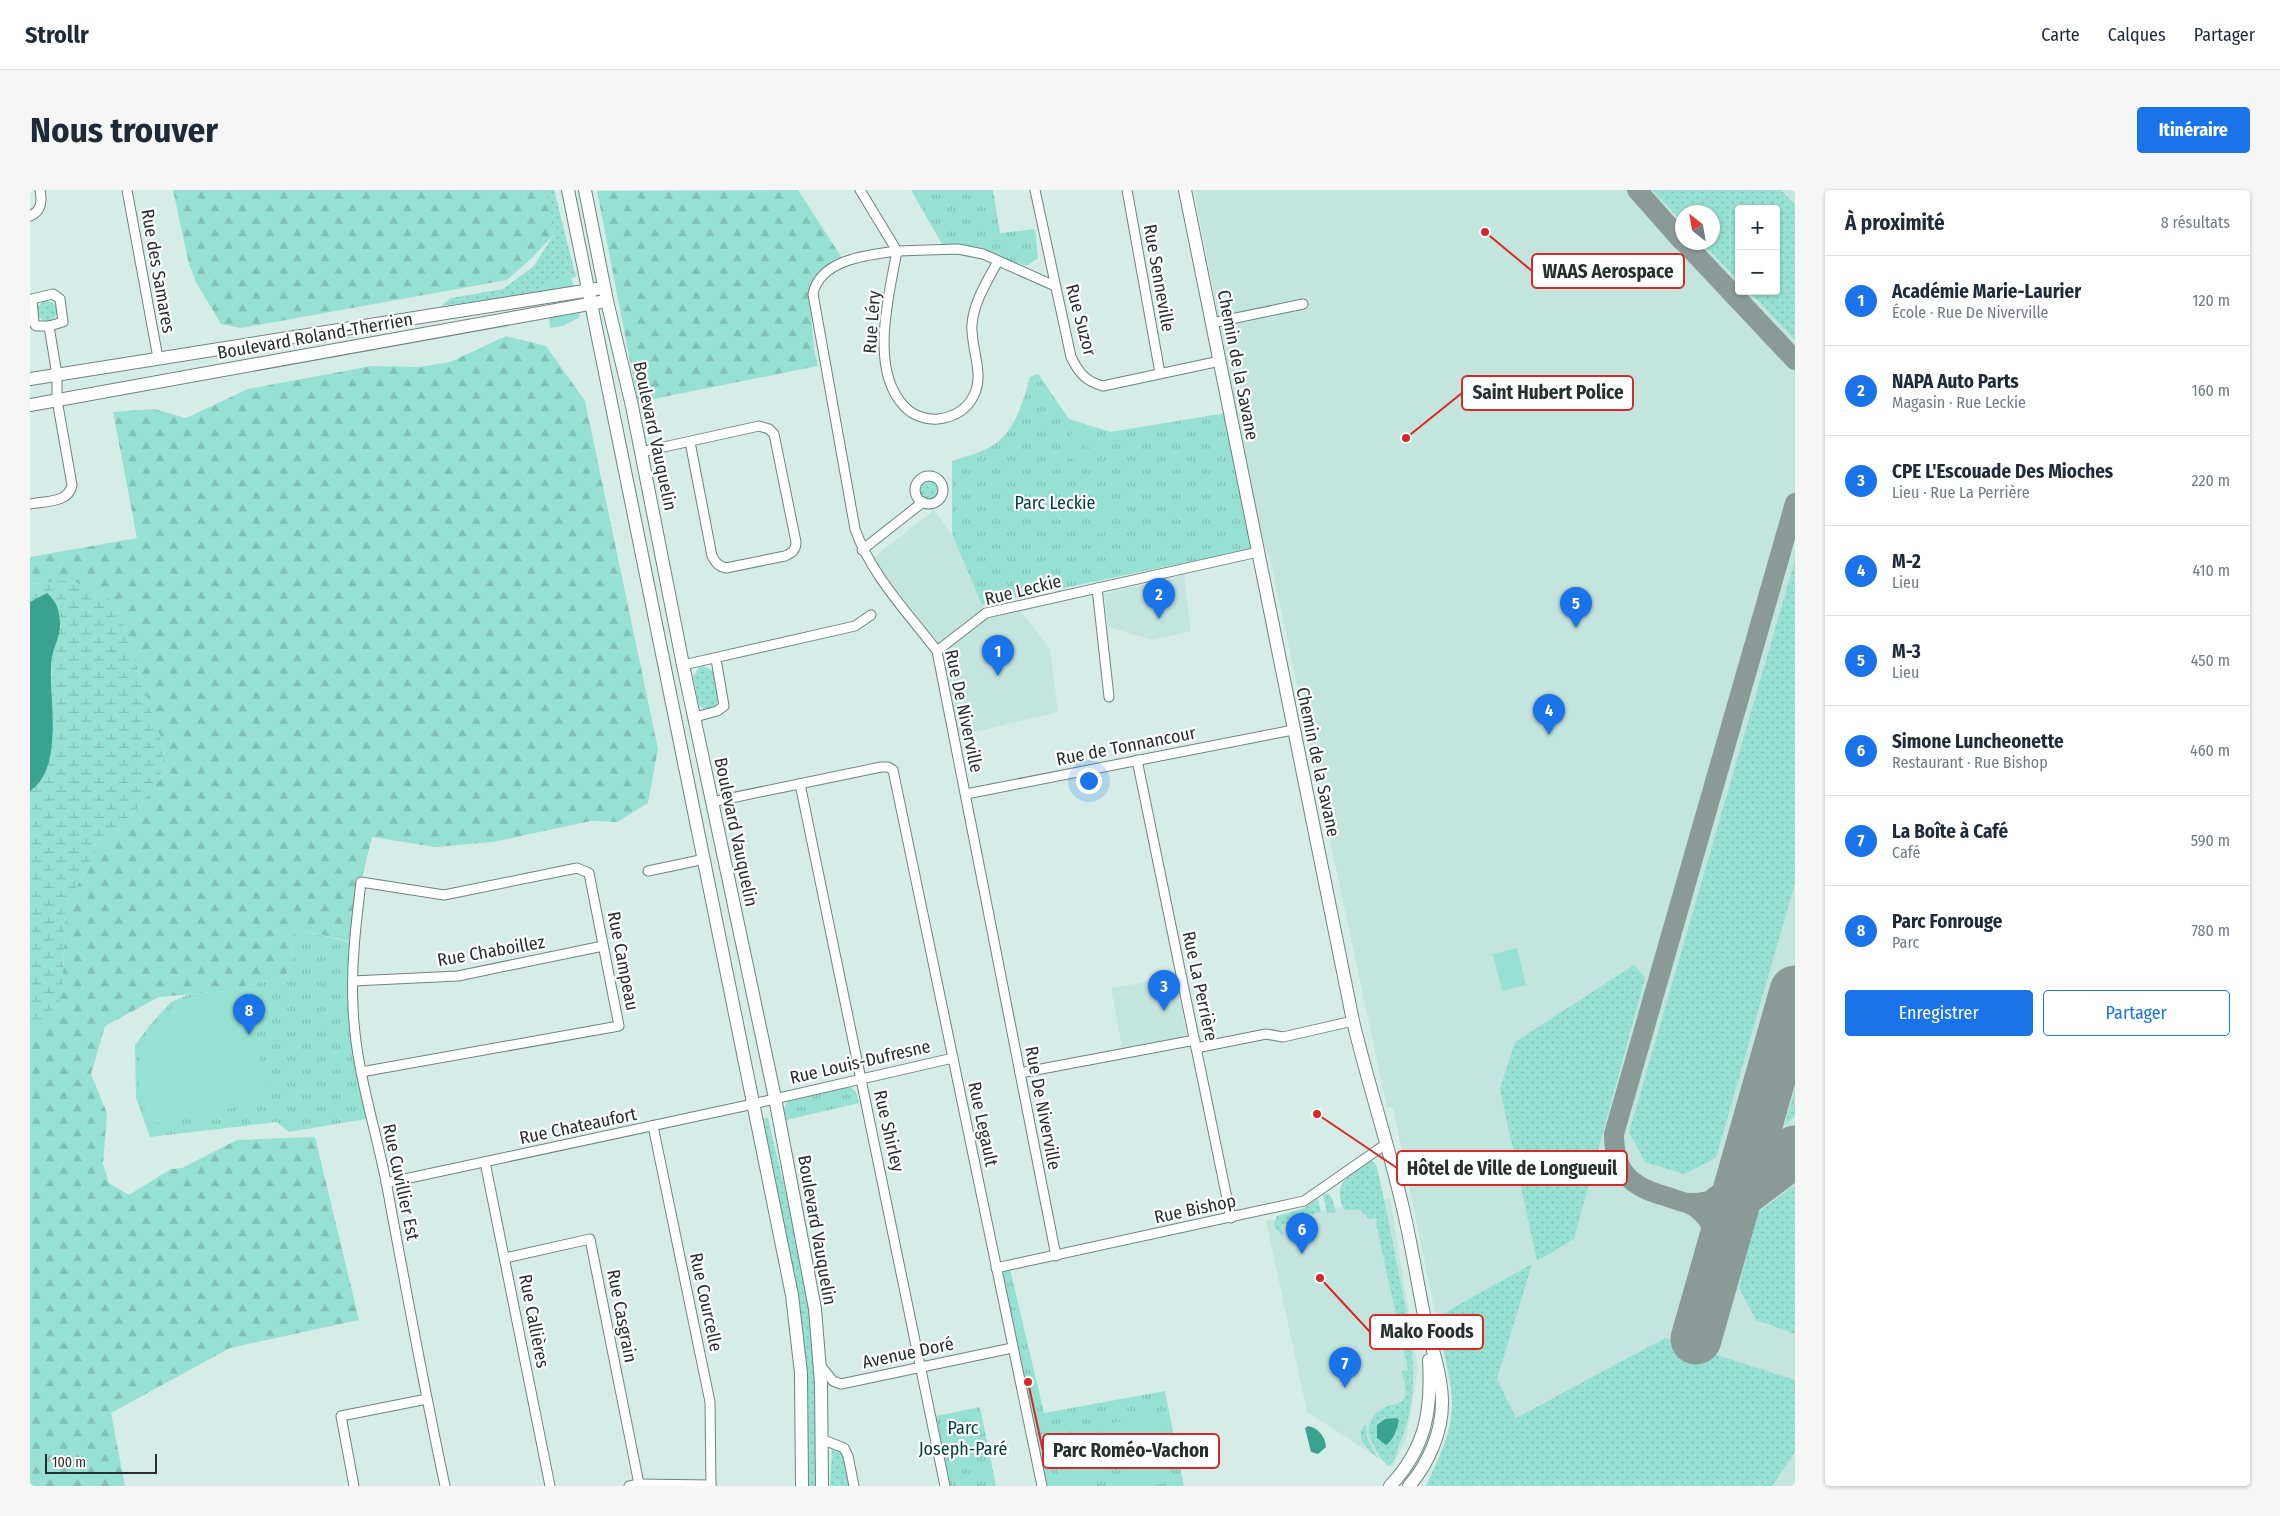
<!DOCTYPE html>
<html lang="fr">
<head>
<meta charset="utf-8">
<style>
	body { margin:0; font-family:"Fira Sans Condensed",sans-serif; background:#f6f6f7; color:#1f2937 }
	.controls { position:absolute; right:15px; top:15px; display:grid; overflow:hidden; border-radius:5px; box-shadow:0 1px 4px #0004 }
	.controls button { width:45px; height:45px; display:grid; place-items:center; padding:0; border:0; border-bottom:1px solid #e0e1e3; background:#fff; color:#1f2937; font:25px sans-serif }
	.compass { position:absolute; left:1645px; top:15px; width:45px; height:45px; border-radius:50%; background:#fff; box-shadow:0 1px 4px #0004; rotate:329deg }
	.scale { position:absolute; left:15px; bottom:12px; width:112px; box-sizing:border-box; padding-left:5px; border:2px solid #262f2d; border-top:0; font-size:14px; line-height:18px; white-space:nowrap; color:#262f2d; -webkit-text-stroke:4px #fff; paint-order:stroke }
	.you { position:absolute; left:1058px; top:590px; width:18px; height:18px; margin:-12px; border:4px solid #fff; border-radius:50%; background:#1a73e8; box-shadow:0 0 0 8px #1a73e833 }
	.badge { display:grid; place-items:center; width:32px; height:32px; border-radius:50%; background:#1a73e8; color:#fff; font-size:16px; font-weight:700 }
	.pin { position:absolute; translate:-50% -41px; filter:drop-shadow(0 1px 2px #0008) }
	.pin::after { content:''; position:absolute; top:26px; width:18px; height:15px; background:inherit; clip-path:polygon(0 0,100% 0,50% 100%) }
	.list { margin:0; padding:0; list-style:none }
	h2 { display:flex; justify-content:space-between; align-items:center; height:65px; margin:0; padding:0 20px; font-size:21px }
	h2 small { font-size:16px; font-weight:400; color:#747a83 }
	.list li { display:grid; grid-template-columns:32px 1fr auto; gap:15px; align-items:center; box-sizing:border-box; height:90px; padding:0 20px; border-top:1px solid #e0e1e3 }
	.list b { display:block; font-size:19px; white-space:nowrap }
	.list p { margin:0; font-size:16px; white-space:nowrap; color:#747a83 }
	.list em { font-size:16px; font-style:normal; color:#747a83 }
	.actions { display:flex; gap:10px; padding:15px 20px }
	.actions a { flex:1; padding:11px 0; border:1px solid #1a73e8; border-radius:5px; text-align:center; font-size:18px; color:#1a73e8 }
	.actions .main { background:#1a73e8; color:#fff }
	.map { position:relative; flex:none; width:1765px; height:1296px; overflow:hidden; border-radius:5px }
	header { display:flex; align-items:center; gap:30px; box-sizing:border-box; height:70px; padding:0 25px; background:#fff; border-bottom:1px solid #e0e1e3 }
	header strong { font-size:24px }
	nav { display:flex; gap:28px; margin-inline-start:auto; font-size:18px }
	.intro { display:flex; align-items:center; justify-content:space-between; box-sizing:border-box; height:120px; padding:0 30px }
	h1 { margin:0; font-size:35px }
	.button { padding:12px 22px; border-radius:5px; background:#1a73e8; color:#fff; font-size:18px; font-weight:700 }
	main { display:flex; gap:30px; padding:0 30px }
	aside { flex:1; background:#fff; border-radius:5px; box-shadow:0 1px 4px #0004 }
	.map>svg:first-child { display:block }
	.built { fill:#c4e5dd; fill-rule:evenodd }
	.grass { fill:url(#grass-dots) }
	.forest { fill:url(#forest-firs) }
	.wetland { fill:url(#wetland-marsh) }
	.park { fill:url(#park-tufts) }
	.garden { fill:#96e1d1 }
	.water { fill:#3ca290 }
	.lines { fill:none; stroke-linecap:round; stroke-linejoin:round }
	.taxiway { stroke:#8a9b97; stroke-width:20 }
	.runway { stroke:#8a9b97; stroke-width:51 }
	.street-casing { stroke:#6e837e; stroke-width:11 }
	.secondary-casing { stroke:#6e837e; stroke-width:14 }
	.street { stroke:#fff; stroke-width:9 }
	.secondary { stroke:#fff; stroke-width:12 }
	.labels { text-anchor:middle; dominant-baseline:central; stroke-width:4.5; stroke-linejoin:round; paint-order:stroke }
	.street-label { font-size:18px; fill:#262f2d; stroke:#fff }
	.park-label { font-size:18px; fill:#014138; stroke:#fff }
	.leader { fill:none; stroke:#d62828; stroke-width:2 }
	.callout-dot { fill:#d62828; stroke:#fff; stroke-width:2 }
	.callout { fill:#fff; stroke:#d62828; stroke-width:2 }
	.callout-label { font-size:19px; text-anchor:middle; font-weight:bold; fill:#262f2d }
</style>
</head>
<body>
<header>
<strong>Strollr</strong>
<nav><a>Carte</a><a>Calques</a><a>Partager</a></nav>
</header>
<div class="intro"><h1>Nous trouver</h1><a class="button">Itinéraire</a></div>
<main>
<div class="map">
<svg width="1765" height="1296" viewBox="0 0 1765 1296">
	<defs>
		<pattern id="grass-dots" width="8" height="8" patternUnits="userSpaceOnUse" patternTransform="scale(1.25)"><rect width="8" height="8" fill="#96e1d1"/><path d="M2 2h.1M6 6h.1" fill="none" stroke="#81c1b4" stroke-width="1.8" stroke-linecap="round"/></pattern>
		<pattern id="forest-firs" width="22" height="20" patternUnits="userSpaceOnUse" patternTransform="scale(1.25)"><rect width="22" height="20" fill="#96e1d1"/><path d="M5 1l3.5 6h-7zM16 11l3.5 6h-7z" fill="#81c1b4"/></pattern>
		<pattern id="wetland-marsh" width="20" height="14" patternUnits="userSpaceOnUse" patternTransform="scale(1.25)"><rect width="20" height="14" fill="#96e1d1"/><path d="M1 5h8M5 5V1M11 12h8M15 12V8" fill="none" stroke="#81c1b4"/></pattern>
		<pattern id="park-tufts" width="24" height="20" patternUnits="userSpaceOnUse" patternTransform="scale(1.25)"><rect width="24" height="20" fill="#96e1d1"/><path d="M3 7l-1-3M5 7V3M7 7l1-3M15 17l-1-3M17 17v-4M19 17l1-3" fill="none" stroke="#81c1b4"/></pattern>
	</defs>
	<rect width="100%" height="100%" fill="#d6ede7"/>
	<g class="built">
		<path d="M1164 0H1765V1296H1396L1426 1226 1363 917 1357 918 1241 373 1230 341ZM1709 19H1746V101H1709ZM1652 22H1682V52H1652Z"/>
		<polygon points="904,320 922,344 956,423 986,416 1020,458 1028,522 924,547 907,461 839,371"/>
		<polygon points="1154,384 1161,441 1122,450 1078,437 1074,404"/>
		<polygon points="1145,787 1157,846 1092,858 1081,798"/>
		<polygon points="1360,1008 1388,1178 1376,1250 1362,1277 1277,1222 1236,1031"/>
	</g>
	<g class="grass">
		<polygon points="514,0 524,0 546,87 541,88 539,82 529,90 514,94 514,103 411,116 421,108 473,99 504,76 524,44"/>
		<polygon points="1622,0 1751,0 1765,15 1765,150 1719,101 1746,101 1746,19 1709,19 1709,91 1672,53 1682,52 1682,22 1652,22 1652,32"/>
		<circle cx="17" cy="121" r="10"/>
		<circle cx="900" cy="299" r="11"/>
		<polygon points="1765,370 1765,693 1686,968 1654,984 1615,972 1599,942"/>
		<polygon points="673,476 683,481 689,509 685,517 675,520 669,515 663,487 669,477"/>
		<polygon points="1604,775 1615,788 1544,1049 1507,1071 1470,899 1485,852"/>
		<polygon points="1765,899 1765,926 1755,934"/>
		<path d="M738 928C751 988 770 1048 778 1110 787 1172 786 1234 787 1296H777L776 1205 731 929Z"/>
		<path d="M1341 970 1346 975 1349 986C1356 1017 1362 1049 1368 1080 1380 1137 1394 1197 1370 1253 1365 1264 1369 1266 1359 1276 1351 1270 1347 1263 1343 1254 1334 1239 1340 1224 1357 1216 1363 1214 1371 1215 1374 1208 1378 1201 1373 1189 1372 1181L1378 1180 1346 1033 1347 1028 1339 1029 1330 1020H1314C1301 991 1321 986 1341 970Z"/>
		<polygon points="1765,995 1765,1144 1726,1130 1709,1098 1726,1024"/>
		<polygon points="1298,1003 1302,1008 1306,1022 1297,1023 1293,1005"/>
		<polygon points="1288,1009 1291,1022 1269,1027 1270,1031 1251,1035 1253,1046 1246,1039 1244,1033 1247,1026 1272,1019"/>
		<path d="M1502 1074 1467 1189 1486 1228 1635 1148 1765 1190V1262L1742 1296H1396C1406 1274 1418 1252 1421 1227 1426 1194 1411 1159 1407 1127Z"/>
		<path d="M1336 1234 1337 1248 1348 1269C1339 1259 1322 1247 1336 1234Z"/>
		<polygon points="802,1259 811,1261 814,1264 820,1296 800,1296"/>
	</g>
	<g class="forest">
		<polygon points="143,0 516,0 524,44 502,68 477,90 211,138 191,134 166,92 159,74"/>
		<polygon points="768,0 812,68 779,98 784,160 788,176 608,212 567,1"/>
		<polygon points="476,146 516,156 555,211 628,559 618,613 587,632 561,631 463,652 405,657 342,647 331,692 322,752 266,739 261,773 256,786 196,801 129,807 75,836 61,884 77,923 73,974 79,993 99,1005 141,979 152,978 207,950 285,947 329,1130 200,1158 81,1223 95,1296 0,1296 0,835 3,837 32,806 36,716 64,664 111,615 130,589 134,559 86,412 41,390 0,394 0,367 107,348 83,222 124,219 156,228 218,199 341,176 389,177 420,172"/>
	</g>
	<polygon class="wetland" points="41,390 86,412 134,559 130,589 111,615 64,664 36,716 32,806 22,832 3,837 0,835 0,601 15,583 22,509 22,466 31,436 3,410 0,412 0,394"/>
	<g class="park">
		<polygon points="881,0 963,0 970,43 1005,39 1008,68 998,75 993,75 947,58 913,56"/>
		<path d="M1008 184 1039 229 1080 242 1196 223 1225 358 952 415 922 344V271C934 267 947 264 958 258 984 246 993 212 1000 187Z"/>
		<polygon points="266,739 323,753 323,818 341,928 259,942 247,932 120,947 106,908 105,855 120,835 141,812 160,804 196,801 256,786 261,773"/>
		<polygon points="820,897 826,902 829,913 756,930 754,919 758,911"/>
		<polygon points="979,1075 1014,1223 1135,1201 1154,1296 1014,1296 966,1078"/>
		<polygon points="950,1217 966,1296 920,1296 906,1226"/>
	</g>
	<g class="garden">
		<polygon points="539,82 544,97 514,103 513,94 529,90"/>
		<polygon points="549,121 550,127 533,136 520,138 519,126"/>
		<polygon points="1043,239 1068,247 1064,259 1039,251"/>
		<polygon points="1038,255 1063,263 1060,274 1034,267"/>
		<polygon points="1077,314 1082,341 1066,344 1060,318"/>
		<polygon points="1487,758 1496,795 1472,801 1463,764"/>
		<path d="M213 800C217 818 239 893 236 906 235 908 233 911 231 912L118 935 108 892 110 854 131 826 158 808Z"/>
		<polygon points="1127,1224 1141,1291 1115,1296 1096,1296 1082,1233"/>
		<polygon points="1058,1253 1066,1296 1031,1296 1025,1260"/>
	</g>
	<g class="water">
		<path d="M17 403C27 412 29 420 30 433 31 444 24 456 22 467 17 505 36 576 0 601V412Z"/>
		<path d="M1366 1228 1369 1230C1367 1238 1364 1250 1356 1255L1347 1248V1235L1355 1229Z"/>
		<path d="M1278 1236C1288 1238 1295 1246 1296 1257L1288 1264 1281 1262 1275 1238Z"/>
	</g>
	<g class="lines">
		<g class="taxiway">
			<polyline points="1607,0 1652,51"/>
			<polyline points="1654,52 1765,170"/>
			<path d="M1726 937C1723 952 1715 970 1735 977L1746 975"/>
			<path d="M1708 1004C1692 1008 1674 1014 1658 1013 1650 1012 1642 1008 1635 1006 1601 997 1584 982 1584 944L1765 313"/>
			<polyline points="1684,1007 1699,997 1715,979"/>
			<path d="M1658 1013C1682 1025 1686 1043 1689 1068"/>
		</g>
		<g class="runway">
			<polyline points="1708,1004 1765,961"/>
			<polyline points="1666,1149 1765,801"/>
		</g>
		<g class="street-casing">
			<g id="street">
				<polyline points="97,0 128,168"/>
				<polyline points="830,0 867,61 928,59 953,64 1025,96"/>
				<path d="M1005 0 1041 167C1049 183 1055 191 1073 196L1190 171"/>
				<polyline points="1097,0 1130,183"/>
				<path d="M0 26C12 21 12 11 10 0"/>
				<path d="M968 71C958 90 944 111 942 134 940 156 955 184 944 205 937 220 924 227 908 229 895 230 882 225 874 216 839 179 859 105 867 61 838 65 790 69 783 104L825 339C841 385 878 423 907 461L1026 1066"/>
				<polygon points="23,104 30,109 33,132 19,136 6,136 4,133 2,109"/>
				<polyline points="1182,133 1273,114"/>
				<path d="M611 262 729 236 739 239 744 244 766 352C766 360 762 363 755 366L696 378C688 376 686 373 682 366L660 252"/>
				<circle cx="899" cy="300" r="14"/>
				<path d="M0 314C15 311 39 313 42 295L27 210V185L19 136"/>
				<polyline points="832,360 893,312"/>
				<polyline points="1067,398 1079,507"/>
				<polyline points="907,461 956,423 1228,362"/>
				<polyline points="653,475 825,436 841,425"/>
				<polyline points="665,527 687,521 694,516 686,469"/>
				<polyline points="1107,570 1201,1028"/>
				<polyline points="770,594 915,1296"/>
				<polyline points="936,604 1263,540"/>
				<polyline points="682,612 851,577 858,577 863,580 1012,1296"/>
				<polyline points="618,681 675,669"/>
				<polyline points="323,791 428,786 573,756"/>
				<polyline points="1166,858 1236,844 1253,847 1323,831"/>
				<path d="M331 882 589 836 559 683 547 678 414 705 331 692C326 734 321 774 323 816 325 880 347 941 358 1002 376 1100 394 1198 415 1296"/>
				<polyline points="990,883 1165,850"/>
				<polyline points="623,936 680,1212 681,1296"/>
				<polyline points="455,972 520,1296"/>
				<polyline points="356,993 714,916 923,868"/>
				<polyline points="475,1068 560,1049 609,1294"/>
				<polyline points="966,1078 1274,1011 1356,954"/>
				<polyline points="790,1175 803,1191 811,1194 982,1158"/>
				<polyline points="791,1249 814,1258 818,1266 824,1296"/>
				<polyline points="324,1296 311,1226 397,1209"/>
				<polyline points="599,1296 609,1294 681,1295"/>
			</g>
		</g>
		<g class="secondary-casing">
			<g id="secondary">
				<polyline points="538,0 762,1105 771,1183 772,1296"/>
				<polyline points="555,0 577,111 602,216 653,475 745,908 785,1119 791,1193 792,1296"/>
				<path d="M1155 0 1323 831C1337 890 1356 947 1370 1006 1380 1045 1386 1085 1394 1125 1400 1154 1412 1183 1412 1213 1412 1243 1398 1274 1379 1296"/>
				<polyline points="0,189 567,99"/>
				<polyline points="0,215 570,112"/>
				<path d="M1360 1296C1396 1258 1402 1220 1399 1170"/>
			</g>
		</g>
		<use href="#street" class="street"/>
		<use href="#secondary" class="secondary"/>
	</g>
	<g class="labels">
		<g class="street-label">
			<text transform="translate(128 81) rotate(80)">Rue des Samares</text>
			<text transform="translate(1129 88) rotate(80)">Rue Senneville</text>
			<text transform="translate(1051 130) rotate(75)">Rue Suzor</text>
			<text transform="translate(842 132) rotate(-86)">Rue Léry</text>
			<text transform="translate(285 146) rotate(-10)">Boulevard Roland-Therrien</text>
			<text transform="translate(1208 175) rotate(79)">Chemin de la Savane</text>
			<text transform="translate(625 246) rotate(78)">Boulevard Vauquelin</text>
			<text transform="translate(993 400) rotate(-14)">Rue Leckie</text>
			<text transform="translate(934 521) rotate(78)">Rue De Niverville</text>
			<text transform="translate(1096 556) rotate(-11)">Rue de Tonnancour</text>
			<text transform="translate(1288 572) rotate(78)">Chemin de la Savane</text>
			<text transform="translate(706 642) rotate(78)">Boulevard Vauquelin</text>
			<text transform="translate(461 761) rotate(-10)">Rue Chaboillez</text>
			<text transform="translate(593 771) rotate(79)">Rue Campeau</text>
			<text transform="translate(1170 796) rotate(78)">Rue La Perrière</text>
			<text transform="translate(830 872) rotate(-13)">Rue Louis-Dufresne</text>
			<text transform="translate(1013 918) rotate(79)">Rue De Niverville</text>
			<text transform="translate(953 934) rotate(78)">Rue Legault</text>
			<text transform="translate(548 936) rotate(-12)">Rue Chateaufort</text>
			<text transform="translate(859 941) rotate(77)">Rue Shirley</text>
			<text transform="translate(371 992) rotate(78)">Rue Cuvillier Est</text>
			<text transform="translate(1165 1019) rotate(-12)">Rue Bishop</text>
			<text transform="translate(787 1040) rotate(80)">Boulevard Vauquelin</text>
			<text transform="translate(676 1112) rotate(78)">Rue Courcelle</text>
			<text transform="translate(592 1126) rotate(79)">Rue Casgrain</text>
			<text transform="translate(504 1131) rotate(79)">Rue Callières</text>
			<text transform="translate(878 1163) rotate(-12)">Avenue Doré</text>
		</g>
		<g class="park-label">
			<text x="1025" y="313">Parc Leckie</text>
			<text x="933" y="1238">Parc<tspan x="933" dy="21">Joseph-Paré</tspan></text>
		</g>
	</g>
	<path class="leader" d="M1455 42L1502 81M1376 248L1432 203M1287 924L1367 978M1290 1088L1340 1142M998 1192L1013 1261"/>
	<g class="callout-dot">
		<circle cx="1455" cy="42" r="5"/>
		<circle cx="1376" cy="248" r="5"/>
		<circle cx="1287" cy="924" r="5"/>
		<circle cx="1290" cy="1088" r="5"/>
		<circle cx="998" cy="1192" r="5"/>
	</g>
	<g class="callout">
		<rect x="1502" y="64" width="152" height="34" rx="5"/>
		<rect x="1432" y="186" width="171" height="34" rx="5"/>
		<rect x="1367" y="961" width="230" height="34" rx="5"/>
		<rect x="1340" y="1125" width="113" height="34" rx="5"/>
		<rect x="1013" y="1244" width="176" height="34" rx="5"/>
	</g>
	<g class="callout-label">
		<text x="1578" y="88">WAAS Aerospace</text>
		<text x="1518" y="209">Saint Hubert Police</text>
		<text x="1482" y="985">Hôtel de Ville de Longueuil</text>
		<text x="1397" y="1148">Mako Foods</text>
		<text x="1101" y="1267">Parc Roméo-Vachon</text>
	</g>
</svg>
<div class="controls">
<button>+</button>
<button>−</button>
</div>
<svg class="compass" viewBox="-18 -18 36 36"><path d="M0-13l5 13h-10z" fill="#e53935"/><path d="M0 13l5-13h-10z" fill="#747a83"/></svg>
<div class="scale">100 m</div>
<div class="you"></div>
<div class="pin badge" style="left:968px;top:486px">1</div>
<div class="pin badge" style="left:1129px;top:429px">2</div>
<div class="pin badge" style="left:1134px;top:821px">3</div>
<div class="pin badge" style="left:1519px;top:545px">4</div>
<div class="pin badge" style="left:1546px;top:438px">5</div>
<div class="pin badge" style="left:1272px;top:1064px">6</div>
<div class="pin badge" style="left:1315px;top:1198px">7</div>
<div class="pin badge" style="left:219px;top:845px">8</div>
</div>
<aside>
<h2>À proximité<small>8 résultats</small></h2>
<ul class="list">
<li><span class="badge">1</span><div><b>Académie Marie-Laurier</b><p>École · Rue De Niverville</p></div><em>120 m</em></li>
<li><span class="badge">2</span><div><b>NAPA Auto Parts</b><p>Magasin · Rue Leckie</p></div><em>160 m</em></li>
<li><span class="badge">3</span><div><b>CPE L'Escouade Des Mioches</b><p>Lieu · Rue La Perrière</p></div><em>220 m</em></li>
<li><span class="badge">4</span><div><b>M-2</b><p>Lieu</p></div><em>410 m</em></li>
<li><span class="badge">5</span><div><b>M-3</b><p>Lieu</p></div><em>450 m</em></li>
<li><span class="badge">6</span><div><b>Simone Luncheonette</b><p>Restaurant · Rue Bishop</p></div><em>460 m</em></li>
<li><span class="badge">7</span><div><b>La Boîte à Café</b><p>Café</p></div><em>590 m</em></li>
<li><span class="badge">8</span><div><b>Parc Fonrouge</b><p>Parc</p></div><em>780 m</em></li>
</ul>
<div class="actions"><a class="main">Enregistrer</a><a>Partager</a></div>
</aside>
</main>
</body>
</html>
